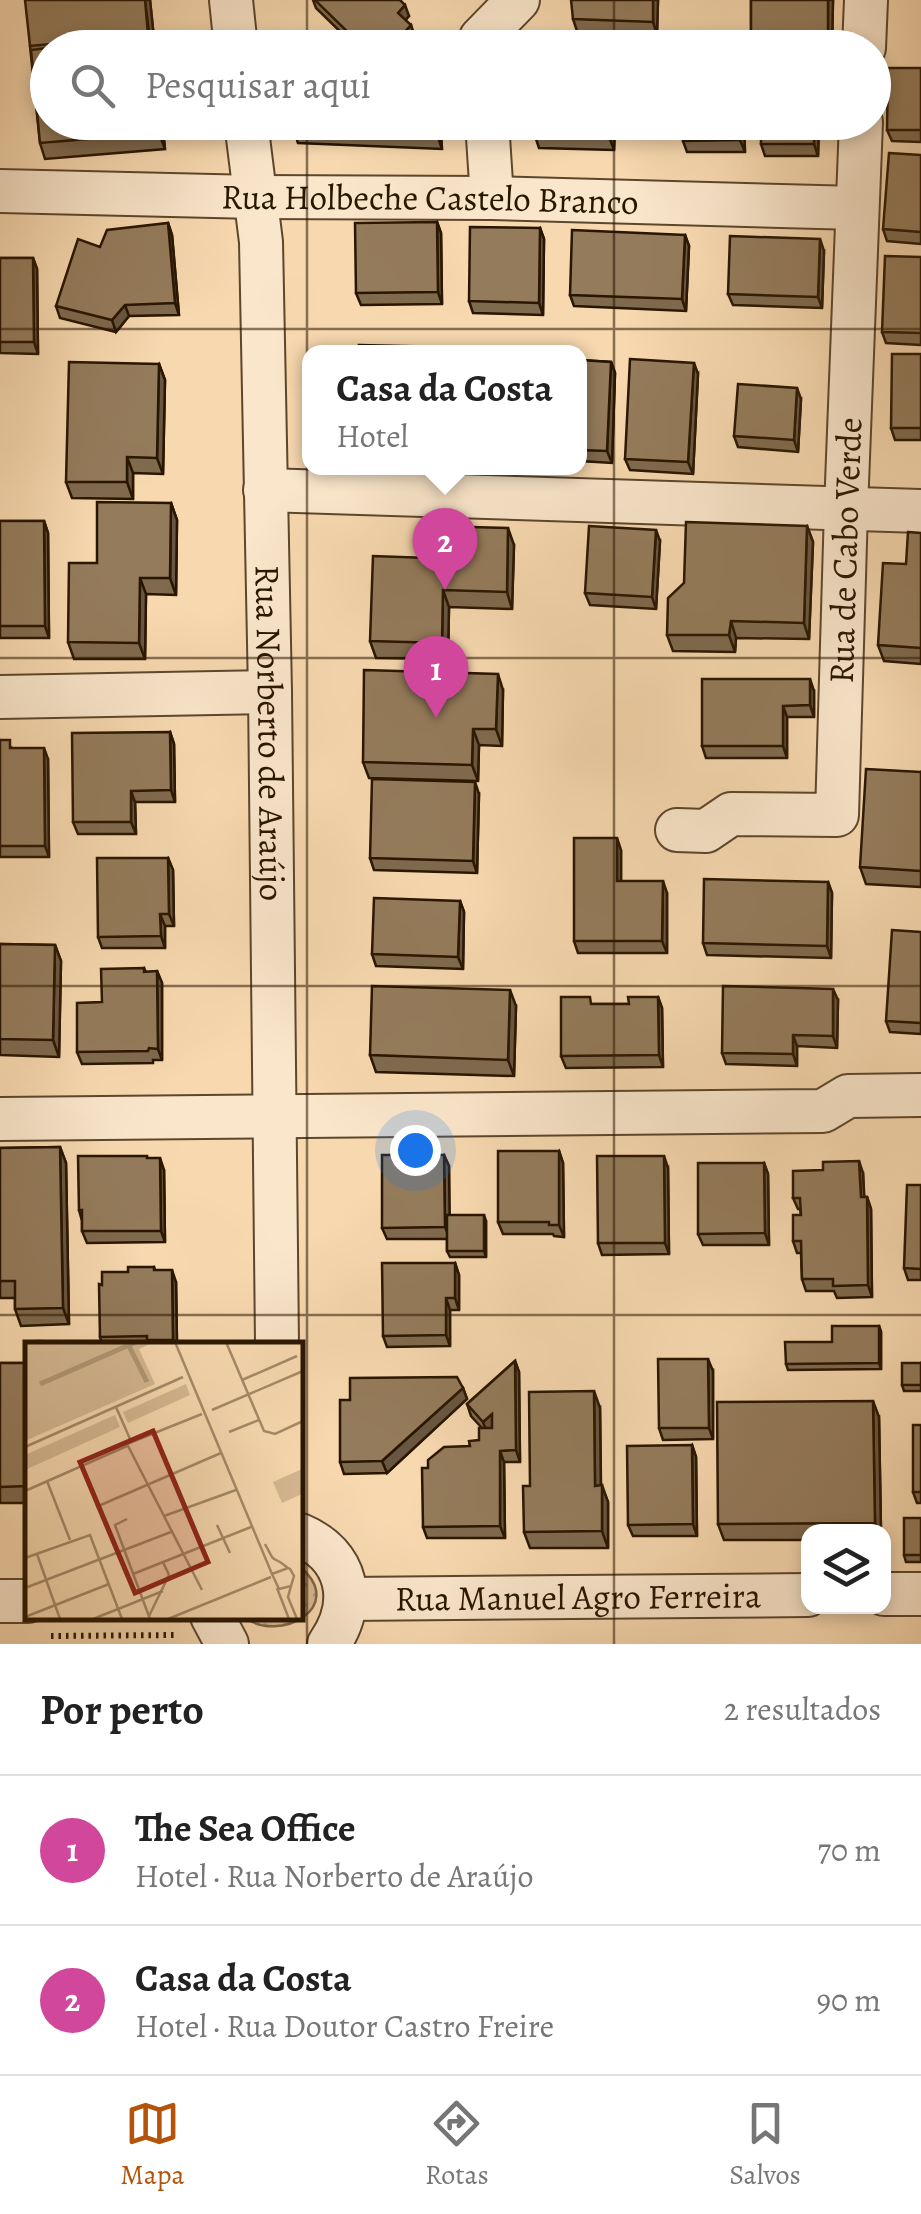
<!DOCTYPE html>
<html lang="pt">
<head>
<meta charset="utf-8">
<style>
	body { margin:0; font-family:Alegreya,serif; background:#f2f2f2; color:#222 }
	.controls { position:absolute; right:30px; bottom:30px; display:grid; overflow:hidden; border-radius:20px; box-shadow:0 5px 15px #0003 }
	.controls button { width:90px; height:90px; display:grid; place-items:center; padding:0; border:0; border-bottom:2px solid #e0e0e0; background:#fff; color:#222; font:50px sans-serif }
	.you { position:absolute; left:415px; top:1150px; width:35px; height:35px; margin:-25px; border:8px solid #fff; border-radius:50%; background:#1a73e8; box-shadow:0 0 0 15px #1a73e833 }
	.badge { display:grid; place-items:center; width:65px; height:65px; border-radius:50%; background:#b45309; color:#fff; font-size:32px; font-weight:700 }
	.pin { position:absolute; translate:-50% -82px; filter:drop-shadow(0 2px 5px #0008) }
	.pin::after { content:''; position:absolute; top:52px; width:35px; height:30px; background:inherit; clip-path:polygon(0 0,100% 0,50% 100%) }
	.popup { position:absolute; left:302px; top:345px; width:285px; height:130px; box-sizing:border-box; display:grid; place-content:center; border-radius:20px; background:#fff; filter:drop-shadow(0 2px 8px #0005); font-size:32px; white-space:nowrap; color:#767676 }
	.popup b { font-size:38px; color:#222 }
	.popup::after { content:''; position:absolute; left:50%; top:100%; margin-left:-20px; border:20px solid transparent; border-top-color:#fff }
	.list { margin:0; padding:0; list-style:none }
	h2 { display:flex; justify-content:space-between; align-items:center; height:130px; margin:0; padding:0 40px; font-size:42px }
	h2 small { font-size:32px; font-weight:400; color:#767676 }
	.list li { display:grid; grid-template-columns:65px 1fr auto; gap:30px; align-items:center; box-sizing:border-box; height:150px; padding:0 40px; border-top:2px solid #e0e0e0 }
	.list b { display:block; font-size:38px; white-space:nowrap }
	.list p { margin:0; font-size:32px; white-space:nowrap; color:#767676 }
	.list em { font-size:32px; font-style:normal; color:#767676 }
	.icon { flex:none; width:55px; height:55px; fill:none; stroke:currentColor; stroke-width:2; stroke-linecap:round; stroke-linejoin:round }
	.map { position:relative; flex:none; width:921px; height:1644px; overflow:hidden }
	.search { position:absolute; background:#fff; box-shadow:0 5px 15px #0003; left:30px; right:30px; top:30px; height:110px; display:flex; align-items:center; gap:25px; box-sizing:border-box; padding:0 35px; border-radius:55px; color:#767676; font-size:38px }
	.sheet { height:430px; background:#fff }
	nav { display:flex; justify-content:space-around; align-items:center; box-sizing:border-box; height:140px; border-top:2px solid #e0e0e0; background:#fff; font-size:28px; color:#767676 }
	nav a { display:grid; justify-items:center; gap:5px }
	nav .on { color:#b45309 }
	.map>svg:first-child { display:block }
	.grass { fill:url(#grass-dots); stroke:#7e6649; stroke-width:2.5 }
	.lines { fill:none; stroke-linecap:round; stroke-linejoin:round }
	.minor-casing { stroke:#5c462c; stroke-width:46 }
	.path { stroke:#291601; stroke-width:6; stroke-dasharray:2.5 5; stroke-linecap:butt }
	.minor { stroke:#fae6cb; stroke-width:42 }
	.wall { fill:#7f6a4e; stroke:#291601; stroke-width:2.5 }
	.shaded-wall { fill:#685640; stroke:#291601; stroke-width:2.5 }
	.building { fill:#947b5b; stroke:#291601; stroke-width:2.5 }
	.grid { fill:none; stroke:#291601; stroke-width:2.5; stroke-opacity:0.55 }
	.labels { text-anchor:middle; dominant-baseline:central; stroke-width:9; stroke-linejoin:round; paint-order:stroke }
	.street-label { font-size:35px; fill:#291601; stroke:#fae6cb }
	.inset-river { fill:none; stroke:#b19674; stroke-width:5 }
	.inset-road { fill:none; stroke:#a58a69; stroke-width:2.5 }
	.view { fill:#8f2418; fill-opacity:0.15; stroke:#8f2418; stroke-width:5 }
	.inset-edge { fill:none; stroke:#291601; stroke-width:5 }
</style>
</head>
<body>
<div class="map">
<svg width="921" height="1644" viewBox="0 0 921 1644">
	<defs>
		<pattern id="grass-dots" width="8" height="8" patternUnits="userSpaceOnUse" patternTransform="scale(2.5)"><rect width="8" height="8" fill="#d4b791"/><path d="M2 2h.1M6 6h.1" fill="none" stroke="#b69d7b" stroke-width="1.8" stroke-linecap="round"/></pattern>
	</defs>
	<rect width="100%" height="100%" fill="#f7d8af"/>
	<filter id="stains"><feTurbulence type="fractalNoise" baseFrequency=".002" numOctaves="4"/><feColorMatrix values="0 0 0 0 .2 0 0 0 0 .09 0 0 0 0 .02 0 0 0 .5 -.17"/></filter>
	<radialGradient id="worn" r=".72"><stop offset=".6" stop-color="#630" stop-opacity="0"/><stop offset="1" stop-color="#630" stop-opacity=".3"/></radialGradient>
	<path class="grass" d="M300 1567C348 1607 279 1644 244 1617L300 1616Z"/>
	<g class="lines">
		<g class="minor-casing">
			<g id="minor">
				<polyline points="231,0 236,48"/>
				<polyline points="482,48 481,38 518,0"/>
				<polyline points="864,48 866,0"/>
				<path id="s1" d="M246 122 261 242 270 692 277 1344"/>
				<polyline points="487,122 492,198"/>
				<path id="s2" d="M0 191 256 197 492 198 857 208"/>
				<polyline points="265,490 921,511"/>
				<polyline points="0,697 270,692"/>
				<path id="s3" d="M677 830 706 831 731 814 837 815 846 509 861 122"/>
				<polyline points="0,1119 823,1111 848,1096 921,1095"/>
				<path d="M300 1535C348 1555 358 1602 329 1644"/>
				<polyline points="884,1594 921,1594"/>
				<path id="s4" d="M346 1599 808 1595"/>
				<polyline points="0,1601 28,1601"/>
				<polyline points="212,1616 227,1644"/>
			</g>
		</g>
		<polyline class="path" points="51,1636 174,1635"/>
		<use href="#minor" class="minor"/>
	</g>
	<g class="wall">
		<polygon points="150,0 155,48 48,48 162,122 165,149 45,159 40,143 30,46"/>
		<polygon points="313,0 400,0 409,16 405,20 415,37 405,48 357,48 316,8"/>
		<polygon points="658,0 657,34 577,31 573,19"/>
		<polygon points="751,0 833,0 832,48 755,48 751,36"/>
		<polygon points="921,68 921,142 892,141 887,130"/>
		<polygon points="440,122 442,149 298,143 294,131"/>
		<polygon points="535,122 615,122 614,150 539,148 535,136"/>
		<polygon points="683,122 744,122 745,152 687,152 683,141"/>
		<polygon points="819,122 818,156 765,156 761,144"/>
		<polygon points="921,155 921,244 887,241 883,229"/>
		<polygon points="437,222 441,233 442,304 361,305 356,293"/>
		<polygon points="168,223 172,235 179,315 129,316 116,332 60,318 56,306 100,247"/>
		<polygon points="540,228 544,239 543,315 473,313 469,301"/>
		<polygon points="685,235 689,246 686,311 574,306 570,295"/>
		<polygon points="824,251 822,308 733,305 728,294"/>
		<polygon points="921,257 921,345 886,343 882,332"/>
		<polygon points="0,258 33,258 37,269 38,354 0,353"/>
		<polygon points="921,354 921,440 895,440 891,428"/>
		<polygon points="580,360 611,362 615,373 612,463 580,461"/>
		<polygon points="159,364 165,380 163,474 133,473 133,499 72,498 66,482"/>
		<polygon points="698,374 693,474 630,470 625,459"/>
		<polygon points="801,399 798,452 738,447 734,436"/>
		<polygon points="171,503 177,520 176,595 146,594 145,659 74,659 68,642 97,563"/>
		<polygon points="0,521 44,521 48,533 49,638 0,638"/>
		<polygon points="807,526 813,542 809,639 736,638 735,652 673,651 667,635"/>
		<polygon points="921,533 921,664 884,661 878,645 906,564"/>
		<polygon points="660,541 656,609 590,605 585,593"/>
		<polygon points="514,545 512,609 449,607 448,659 376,658 370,641 429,558"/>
		<polygon points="503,690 502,746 479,745 478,781 369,778 363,762"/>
		<polygon points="814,691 814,717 787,717 787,758 706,758 702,746"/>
		<polygon points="170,732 174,744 175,802 135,802 136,834 78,834 73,822"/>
		<polygon points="0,740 12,748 48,759 49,857 0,857"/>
		<polygon points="921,772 921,887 866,884 860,867"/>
		<polygon points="479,794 477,873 374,870 370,858"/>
		<polygon points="621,850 621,881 667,893 667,953 578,953 574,941"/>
		<polygon points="168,858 173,870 174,926 165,926 165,948 102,948 98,937"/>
		<polygon points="828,882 832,893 831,958 707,955 703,943"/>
		<polygon points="460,901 464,912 463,969 376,966 372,954"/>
		<polygon points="921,932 921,1034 890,1032 886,1021"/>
		<polygon points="0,944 55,945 61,961 59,1057 0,1055"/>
		<polygon points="144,968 146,972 157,971 162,983 162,1060 153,1060 153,1063 82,1064 77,1052 102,1002"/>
		<polygon points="658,997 662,1008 663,1067 566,1068 561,1056 593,1004 629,1004"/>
		<polygon points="838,1000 837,1048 797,1046 797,1066 726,1064 722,1053"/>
		<polygon points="516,1006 514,1076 376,1072 370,1055"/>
		<polygon points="60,1147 66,1163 69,1324 21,1326 15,1309 15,1298 0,1298 0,1148"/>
		<polygon points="559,1151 563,1163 564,1237 554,1236 553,1234 503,1234 498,1222"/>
		<polygon points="444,1155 449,1166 449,1215 486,1221 486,1257 450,1257 447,1251 447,1239 387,1239 382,1228"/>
		<polygon points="148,1158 164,1170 165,1242 87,1243 82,1231 82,1221 79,1210"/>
		<polygon points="764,1163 768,1174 769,1245 703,1245 698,1234"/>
		<polygon points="668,1168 669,1254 602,1255 598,1243"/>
		<polygon points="863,1173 864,1197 867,1197 871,1209 872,1297 837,1298 834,1291 806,1291 802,1279 801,1253 797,1253 793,1241 801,1215 800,1209 798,1209 793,1198"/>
		<polygon points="921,1185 921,1280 908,1280 904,1268"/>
		<polygon points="455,1263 459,1275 459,1310 450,1310 450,1346 387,1347 383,1336"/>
		<polygon points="154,1267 155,1270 176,1282 177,1344 102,1344 100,1337 102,1285 128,1272"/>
		<polygon points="879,1326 881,1332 881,1369 788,1370 786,1364 832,1342"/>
		<polygon points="515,1361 519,1372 520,1462 504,1462 505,1538 427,1538 423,1527 428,1468 479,1440 482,1428 471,1416 467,1404"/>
		<rect x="0" y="1363" width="28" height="140"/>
		<polygon points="921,1363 921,1391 904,1391 902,1385"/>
		<polygon points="713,1371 713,1439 663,1440 659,1428"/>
		<polygon points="463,1388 467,1399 387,1473 344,1474 340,1462 350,1400"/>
		<polygon points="600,1408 601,1485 608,1502 608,1548 530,1548 524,1532 530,1486"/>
		<polygon points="879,1417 881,1532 808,1532 808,1540 724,1540 718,1524"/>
		<polygon points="921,1425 921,1503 917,1503 913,1492"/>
		<polygon points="692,1445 696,1457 697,1536 633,1536 628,1525"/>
		<polygon points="921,1518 921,1562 906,1562 904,1555"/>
	</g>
	<g class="shaded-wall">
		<polygon points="145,0 150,0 155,48 151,48"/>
		<polygon points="653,0 658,0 657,34 653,22"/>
		<polygon points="828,0 833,0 832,48 828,38"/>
		<polygon points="405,5 409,16 402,24 398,13"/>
		<polygon points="411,25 415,37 405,48 390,48"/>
		<polygon points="158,122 162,122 165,149 159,133"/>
		<polygon points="437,122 440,122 442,149 438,137"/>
		<polygon points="611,122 615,122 614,150 610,139"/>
		<polygon points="740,122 744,122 745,152 740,140"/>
		<polygon points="814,122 819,122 818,156 814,144"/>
		<polygon points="437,222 441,233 442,304 438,292"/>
		<polygon points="168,223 172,235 179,315 175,303"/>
		<polygon points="540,228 544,239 543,315 539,303"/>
		<polygon points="685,235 689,246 686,311 682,299"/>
		<polygon points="820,239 824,251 822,308 818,297"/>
		<polygon points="33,258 37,269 38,354 34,342"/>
		<polygon points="125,305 129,316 116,332 112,320"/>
		<polygon points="611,362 615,373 612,463 607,451"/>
		<polygon points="694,363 698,374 693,474 688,462"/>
		<polygon points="159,364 165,380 163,474 157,458"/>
		<polygon points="797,388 801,399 798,452 794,440"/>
		<polygon points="127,457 133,473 133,499 127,482"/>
		<polygon points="171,503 177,520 176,595 170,578"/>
		<polygon points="44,521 48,533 49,638 45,626"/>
		<polygon points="807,526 813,542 809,639 804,623"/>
		<polygon points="508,528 514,545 512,609 507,592"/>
		<polygon points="656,530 660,541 656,609 652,597"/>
		<polygon points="140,578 146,594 145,659 139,643"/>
		<polygon points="443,590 449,607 448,659 442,643"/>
		<polygon points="731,621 736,638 735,652 729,635"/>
		<polygon points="498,674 503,690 502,746 496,729"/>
		<polygon points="810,679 814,691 814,717 810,705"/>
		<polygon points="783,706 787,717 787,758 783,746"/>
		<polygon points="473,729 479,745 478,781 472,765"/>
		<polygon points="170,732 174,744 175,802 171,790"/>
		<polygon points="44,748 48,759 49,857 45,846"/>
		<polygon points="475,782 479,794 477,873 473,861"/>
		<polygon points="131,791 135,802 136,834 131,822"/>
		<polygon points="617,838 621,850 621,893 617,881"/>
		<polygon points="168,858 173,870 174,926 169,914"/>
		<polygon points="663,881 667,893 667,953 662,941"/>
		<polygon points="828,882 832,893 831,958 827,946"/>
		<polygon points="460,901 464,912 463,969 458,957"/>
		<polygon points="160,914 165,926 165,948 161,936"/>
		<polygon points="55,945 61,961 59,1057 53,1040"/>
		<polygon points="157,971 162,983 162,1060 158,1049"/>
		<polygon points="833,989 838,1000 837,1048 833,1036"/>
		<polygon points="510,990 516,1006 514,1076 508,1060"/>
		<polygon points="658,997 662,1008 663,1067 659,1055"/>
		<polygon points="793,1035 797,1046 797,1066 793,1054"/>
		<polygon points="60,1147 66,1163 69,1324 63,1308"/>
		<polygon points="559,1151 563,1163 564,1237 559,1225"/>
		<polygon points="444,1155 449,1166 450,1239 445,1227"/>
		<polygon points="664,1156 668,1168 669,1254 665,1243"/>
		<polygon points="160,1158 164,1170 165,1242 161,1231"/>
		<polygon points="859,1161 863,1173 865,1209 861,1197"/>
		<polygon points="764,1163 768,1174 769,1245 765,1233"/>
		<polygon points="867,1197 871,1209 872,1297 868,1285"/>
		<polygon points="484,1215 486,1221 486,1257 484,1251"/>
		<polygon points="455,1263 459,1275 459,1310 455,1298"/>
		<polygon points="172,1270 176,1282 177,1344 174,1344 173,1340"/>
		<polygon points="446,1298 450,1310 450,1346 446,1335"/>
		<polygon points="879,1326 881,1332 881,1369 879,1363"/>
		<polygon points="708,1359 713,1371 713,1439 709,1428"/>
		<polygon points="515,1361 519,1372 520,1462 516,1450"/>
		<polygon points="463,1388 467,1399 387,1473 382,1461"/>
		<polygon points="594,1391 600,1408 601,1502 595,1486"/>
		<polygon points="873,1401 879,1417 881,1532 878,1532 875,1523"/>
		<polygon points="492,1414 496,1425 487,1433 483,1422"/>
		<polygon points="692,1445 696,1457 697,1536 693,1524"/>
		<polygon points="500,1451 504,1462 505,1538 500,1526"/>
		<polygon points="602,1485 608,1502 608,1548 602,1531"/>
	</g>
	<g class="building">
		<polygon points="25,0 145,0 148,35 30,46"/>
		<polygon points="315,0 400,0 405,5 398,13 411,25 390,48 364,48"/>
		<polygon points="571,0 653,0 653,22 573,19"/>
		<polygon points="751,0 828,0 828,38 751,36"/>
		<polygon points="150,39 151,48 53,48"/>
		<polygon points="48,48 48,122 158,122 159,133 40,143 31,50"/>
		<polygon points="888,68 921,68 921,130 887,130"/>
		<polygon points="293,122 437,122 438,137 294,131"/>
		<polygon points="535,122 611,122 610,139 535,136"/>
		<polygon points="683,122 740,122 740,140 683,141"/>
		<rect x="761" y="122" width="53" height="22"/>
		<polygon points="889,153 921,155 921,232 883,229"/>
		<polygon points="437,222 438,292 356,293 355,223"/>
		<polygon points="168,223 175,303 125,305 112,320 56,306 78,239 100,247 107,230"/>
		<polygon points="470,227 540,228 539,303 469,301"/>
		<polygon points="572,230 685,235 682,299 570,295"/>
		<polygon points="730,236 820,239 818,297 728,294"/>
		<polygon points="885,256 921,257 921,333 882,332"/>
		<polygon points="0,258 33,258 34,342 0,342"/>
		<polygon points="359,345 490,348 490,352 359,352"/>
		<polygon points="892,354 921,354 921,428 891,428"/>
		<polygon points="630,359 694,363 688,462 625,459"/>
		<polygon points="580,360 611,362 607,451 580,450"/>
		<polygon points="69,362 159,364 157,458 127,457 127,482 66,482"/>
		<polygon points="738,384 797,388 794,440 734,436"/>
		<polygon points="97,502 171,503 170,578 140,578 139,643 68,642 69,563 97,563"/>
		<polygon points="0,521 44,521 45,626 0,626"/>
		<polygon points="686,522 807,526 804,623 731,621 729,635 667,635 668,598 684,583"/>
		<polygon points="431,526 508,528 507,592 443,590 442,643 370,641 373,556 429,558"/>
		<polygon points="589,526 656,530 652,597 585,593"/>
		<polygon points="908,532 921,533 921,648 878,645 883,563 906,564"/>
		<polygon points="364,670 498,674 496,729 473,729 472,765 363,762"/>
		<polygon points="702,679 810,679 810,705 783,706 783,746 702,746"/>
		<polygon points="170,732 171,790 131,791 131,822 73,822 72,733"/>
		<polygon points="0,740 10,740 10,748 44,748 45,846 0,846"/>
		<polygon points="866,769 921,772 921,871 860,867"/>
		<polygon points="372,779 475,782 473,861 370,858"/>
		<polygon points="574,838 617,838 617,881 663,881 662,941 574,941"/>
		<polygon points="97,858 168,858 169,914 160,914 161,936 98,937"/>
		<polygon points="704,879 828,882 827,946 703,943"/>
		<polygon points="374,898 460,901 458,957 372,954"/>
		<polygon points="892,930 921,932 921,1023 886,1021"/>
		<polygon points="0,944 55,945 53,1040 0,1039"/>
		<polygon points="144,968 144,972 157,971 158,1049 149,1048 148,1051 77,1052 77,1003 102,1002 101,969"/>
		<polygon points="372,986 510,990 508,1060 370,1055"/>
		<polygon points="723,986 833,989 833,1036 793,1035 793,1054 722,1053"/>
		<polygon points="561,997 590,997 591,1004 629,1004 628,997 658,997 659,1055 561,1056"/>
		<polygon points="60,1147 63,1308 15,1309 15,1281 0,1281 0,1148"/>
		<polygon points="498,1151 559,1151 559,1225 549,1225 549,1222 498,1222"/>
		<polygon points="382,1155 444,1155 445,1227 382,1228"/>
		<polygon points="78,1156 147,1156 147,1158 160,1158 161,1231 82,1231 82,1210 79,1210"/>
		<polygon points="597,1156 664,1156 665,1243 598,1243"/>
		<polygon points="859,1161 861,1197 867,1197 868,1285 833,1286 833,1279 802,1279 801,1241 793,1241 793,1215 801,1215 800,1198 793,1198 793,1171 823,1170 823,1162"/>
		<polygon points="698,1163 764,1163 765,1233 698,1234"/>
		<polygon points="907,1185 921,1185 921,1269 904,1268"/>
		<rect x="447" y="1215" width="37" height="36"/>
		<polygon points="382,1263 455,1263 455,1298 446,1298 446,1335 383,1336"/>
		<polygon points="128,1267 154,1267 154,1270 172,1270 173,1340 147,1340 147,1336 100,1337 99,1284 102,1285 102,1272 128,1272"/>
		<polygon points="832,1326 879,1326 879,1363 786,1364 785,1342 832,1342"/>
		<polygon points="658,1359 708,1359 709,1428 659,1428"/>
		<polygon points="515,1361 516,1450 500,1451 500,1526 423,1527 422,1468 428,1468 428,1460 444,1447 470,1446 469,1441 479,1440 479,1428 492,1428 492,1414 483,1422 467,1404"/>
		<polygon points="0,1363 28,1363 28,1486 0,1487"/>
		<rect x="902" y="1363" width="19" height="22"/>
		<polygon points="457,1377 463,1388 382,1461 340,1462 340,1400 350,1400 350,1378"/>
		<polygon points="594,1391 595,1486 602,1485 602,1531 524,1532 523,1486 530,1486 529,1392"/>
		<polygon points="873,1401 875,1523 718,1524 717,1402"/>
		<rect x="913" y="1425" width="8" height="67"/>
		<polygon points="692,1445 693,1524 628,1525 627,1446"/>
		<rect x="904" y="1518" width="17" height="37"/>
	</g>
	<path class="grid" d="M307 0V48M614 0V48M307 122V1644M614 122V1644M0 329H921M0 658H921M0 986H921M0 1315H921"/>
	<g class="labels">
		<g class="street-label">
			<text stroke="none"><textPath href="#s2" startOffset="430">Rua Holbeche Castelo Branco</textPath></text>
			<text stroke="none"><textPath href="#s3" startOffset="430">Rua de Cabo Verde</textPath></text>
			<text stroke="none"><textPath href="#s1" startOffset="612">Rua Norberto de Araújo</textPath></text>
			<text stroke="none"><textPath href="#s4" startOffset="232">Rua Manuel Agro Ferreira</textPath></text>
		</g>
	</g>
	<g transform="translate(25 1342)">
		<rect width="278" height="278" fill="#f7d8af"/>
		<path d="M0 0H129L114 7 130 42 0 99ZM161 42 165 53 103 81 98 70ZM90 73 95 85 0 128V113Z" fill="#d4b791"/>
		<path d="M1 10a13 13 0 1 1 26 0a13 13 0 1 1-26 0ZM277 127V152L257 161 248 140Z" fill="#d4b791"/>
		<path class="inset-river" d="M102 0 122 40M15 42 111 0"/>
		<path class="inset-road" d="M150 0 247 232M201 0 239 89 250 92 278 79M217 38 272 14M91 65 105 97M187 68 278 29M204 90 234 78M0 105 158 35M22 139 45 198M0 149 102 104M71 165 196 111M139 174 211 148M102 177 90 183 125 277M192 183 205 211M240 202 247 215 249 217 255 220 263 226 265 227 269 234 266 244 254 247 247 232 263 226M12 212 35 277M0 216 65 193 97 277M108 232 226 185M266 244 263 255 272 277M0 246 146 190M252 246 264 277M177 248 102 102 177 72M124 274 144 233 138 220M0 275 84 242M68 277 138 249M143 277 246 235"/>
		<path class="view" d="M128 89 183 220 110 251 55 120Z"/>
		<rect width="278" height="278" class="inset-edge"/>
	</g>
	<rect width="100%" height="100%" filter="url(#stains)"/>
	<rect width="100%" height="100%" fill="url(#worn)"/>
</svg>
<div class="controls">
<button><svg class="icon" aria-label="layers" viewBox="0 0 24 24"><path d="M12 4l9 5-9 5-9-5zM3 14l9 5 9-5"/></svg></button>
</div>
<div class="you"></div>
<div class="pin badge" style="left:436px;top:718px;background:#d1479c">1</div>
<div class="pin badge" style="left:445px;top:590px;background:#d1479c">2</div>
<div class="popup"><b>Casa da Costa</b>Hotel</div>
<div class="search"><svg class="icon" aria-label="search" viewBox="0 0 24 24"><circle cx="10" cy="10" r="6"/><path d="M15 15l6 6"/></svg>Pesquisar aqui</div>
</div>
<section class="sheet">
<h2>Por perto<small>2 resultados</small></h2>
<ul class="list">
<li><span class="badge" style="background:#d1479c">1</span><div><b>The Sea Office</b><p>Hotel · Rua Norberto de Araújo</p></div><em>70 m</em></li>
<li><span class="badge" style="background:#d1479c">2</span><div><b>Casa da Costa</b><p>Hotel · Rua Doutor Castro Freire</p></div><em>90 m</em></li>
</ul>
</section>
<nav>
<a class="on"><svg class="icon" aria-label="map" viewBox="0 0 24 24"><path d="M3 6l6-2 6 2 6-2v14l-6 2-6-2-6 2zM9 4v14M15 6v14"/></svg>Mapa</a>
<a><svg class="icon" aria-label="directions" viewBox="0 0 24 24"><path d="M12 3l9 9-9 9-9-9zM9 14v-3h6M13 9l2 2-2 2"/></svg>Rotas</a>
<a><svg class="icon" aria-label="saved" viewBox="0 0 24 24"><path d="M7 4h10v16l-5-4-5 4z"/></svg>Salvos</a>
</nav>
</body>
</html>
